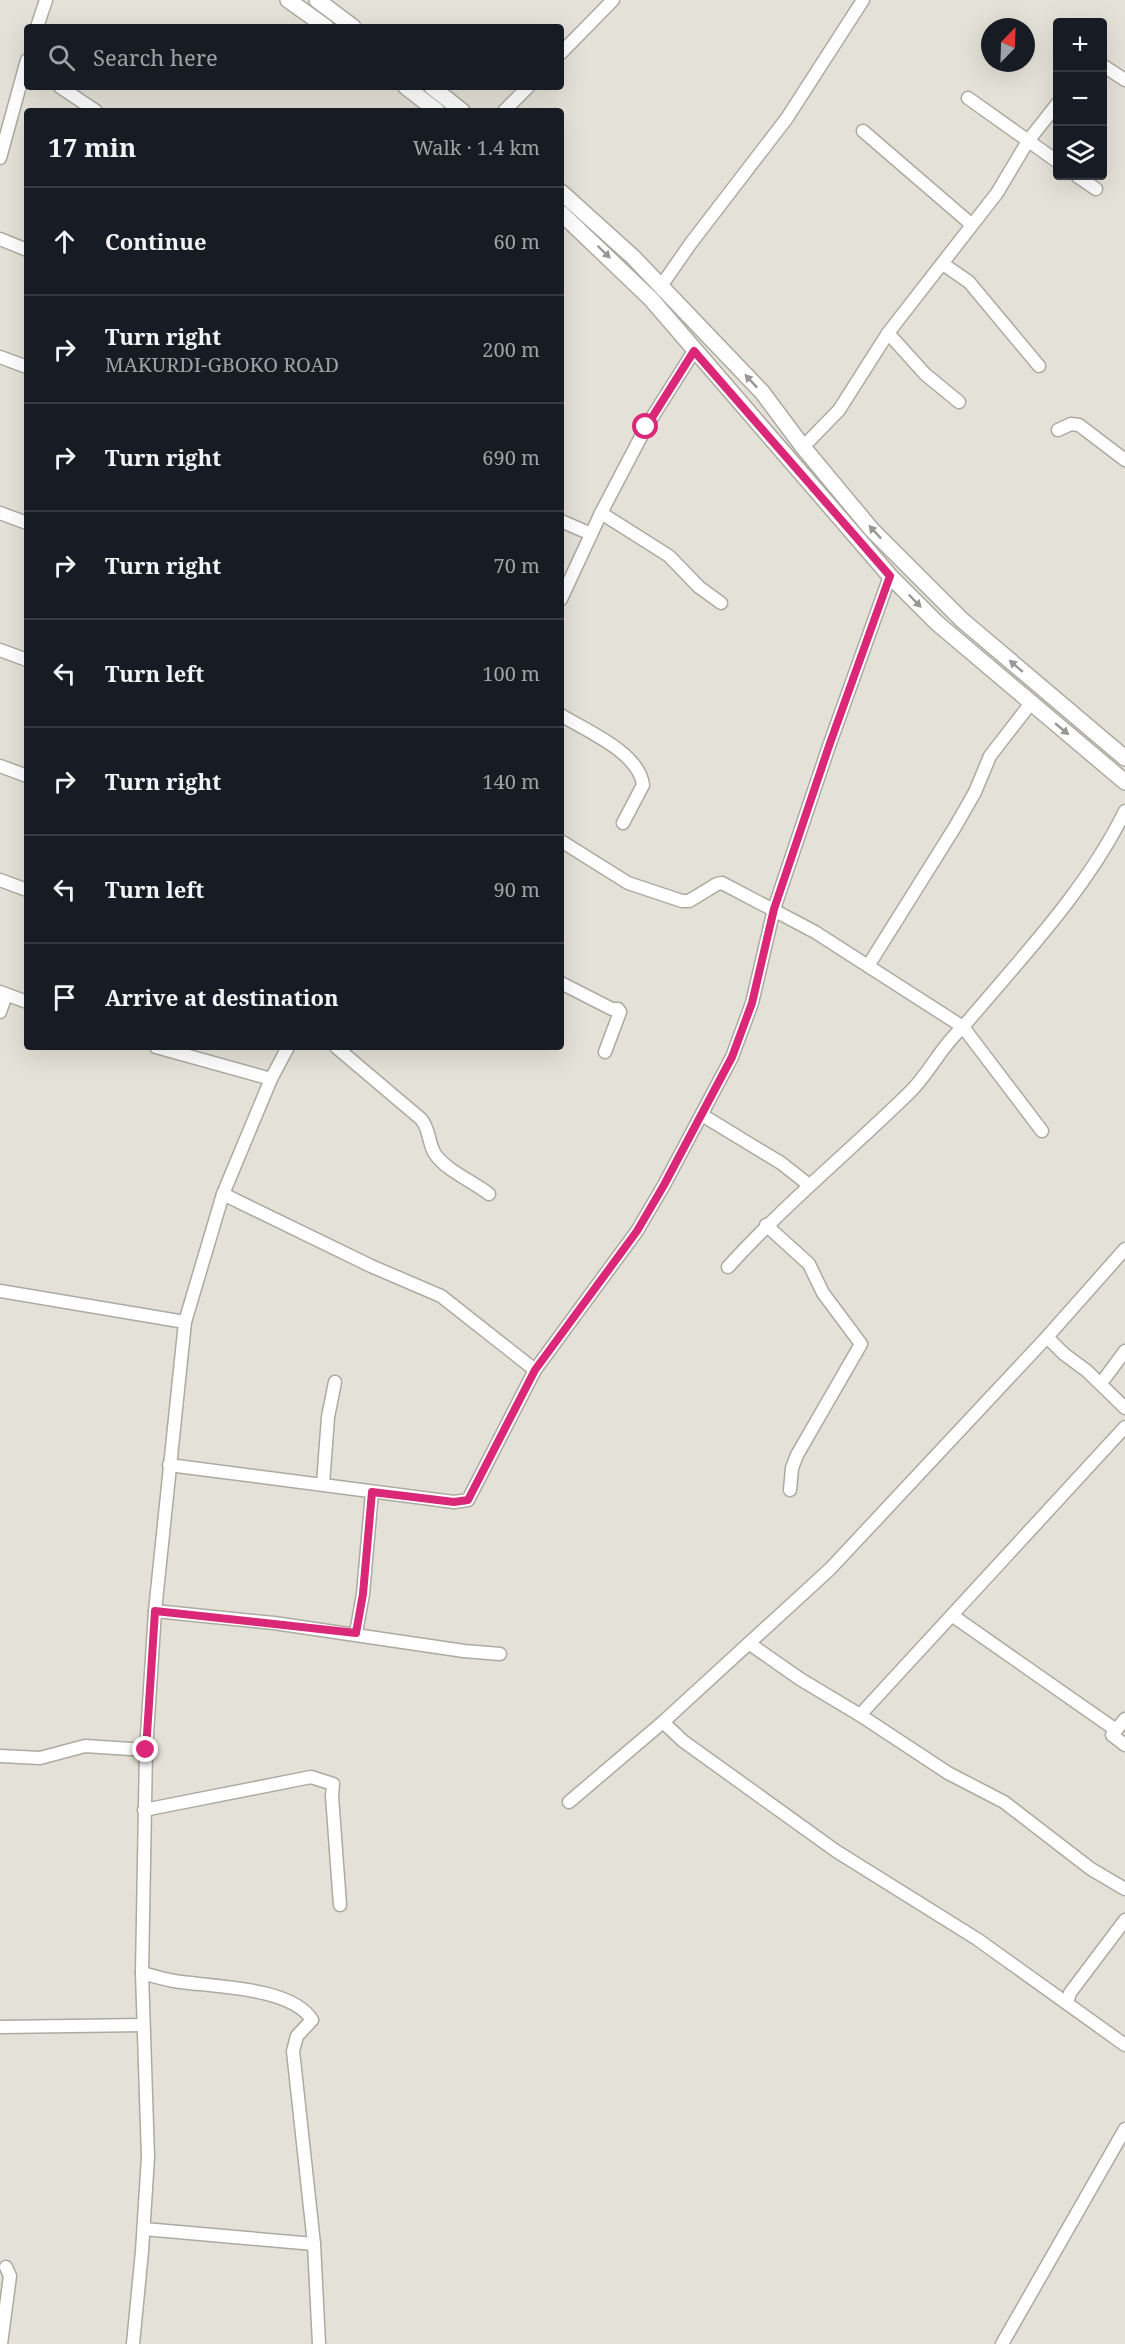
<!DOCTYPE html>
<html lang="en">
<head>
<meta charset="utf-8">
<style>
	body { margin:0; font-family:"Noto Serif",serif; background:#242831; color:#f1f3f6 }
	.controls { position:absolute; right:18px; top:18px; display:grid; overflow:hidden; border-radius:6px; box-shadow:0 6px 24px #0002 }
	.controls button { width:54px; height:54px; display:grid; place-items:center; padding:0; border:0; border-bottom:2px solid #363941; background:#171b24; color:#f1f3f6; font:30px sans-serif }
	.compass { position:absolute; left:981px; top:18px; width:54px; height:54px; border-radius:50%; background:#171b24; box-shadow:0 6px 24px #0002; rotate:23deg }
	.stop { position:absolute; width:18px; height:18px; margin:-14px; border:4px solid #db2777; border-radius:50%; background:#fff }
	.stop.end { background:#db2777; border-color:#fff; box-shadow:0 2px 6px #0008 }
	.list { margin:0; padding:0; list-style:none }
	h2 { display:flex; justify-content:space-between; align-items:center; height:78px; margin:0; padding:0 24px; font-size:26px }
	h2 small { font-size:20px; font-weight:400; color:#9ea1a6 }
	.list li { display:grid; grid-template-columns:39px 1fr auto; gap:18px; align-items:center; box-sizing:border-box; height:108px; padding:0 24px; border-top:2px solid #363941 }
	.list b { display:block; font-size:22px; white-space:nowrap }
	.list p { margin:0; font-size:20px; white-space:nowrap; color:#9ea1a6 }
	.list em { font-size:20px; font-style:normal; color:#9ea1a6 }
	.icon { flex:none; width:33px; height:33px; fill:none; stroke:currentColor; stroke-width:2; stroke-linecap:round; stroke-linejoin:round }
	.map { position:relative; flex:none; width:1125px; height:2344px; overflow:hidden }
	.search { position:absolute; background:#171b24; box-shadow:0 6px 24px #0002; left:24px; top:24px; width:540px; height:66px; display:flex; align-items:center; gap:15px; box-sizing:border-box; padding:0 21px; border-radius:6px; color:#9ea1a6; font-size:22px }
	.panel { position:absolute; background:#171b24; box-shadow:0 6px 24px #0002; left:24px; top:108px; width:540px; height:942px; border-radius:6px }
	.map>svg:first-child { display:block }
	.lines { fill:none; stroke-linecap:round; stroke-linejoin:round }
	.minor-casing { stroke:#acaaa1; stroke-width:15 }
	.major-casing { stroke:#acaaa1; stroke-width:18 }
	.minor { stroke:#fff; stroke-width:12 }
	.major { stroke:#fff; stroke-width:15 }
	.oneway { fill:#989796 }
	.route { stroke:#db2777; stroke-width:8 }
</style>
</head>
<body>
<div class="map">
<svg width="1125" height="2344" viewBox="0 0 1125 2344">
	<rect width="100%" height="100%" fill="#e4e1d8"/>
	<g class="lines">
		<g class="minor-casing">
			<g id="minor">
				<polyline points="37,27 46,0"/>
				<polyline points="561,53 613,0"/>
				<polyline points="1102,65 1125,80"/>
				<polyline points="60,87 96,111"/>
				<polyline points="968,98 1058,162"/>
				<polyline points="504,111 528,87"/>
				<polyline points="863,131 971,224"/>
				<polyline points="0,158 27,60"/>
				<polyline points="1077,176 1096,189"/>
				<polyline points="0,239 27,250"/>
				<polyline points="943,264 969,282 1039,366"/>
				<polyline points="661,286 691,243 787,118 863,0"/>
				<polyline points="888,333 925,374 959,402"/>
				<polyline points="0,357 27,367"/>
				<polyline points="1058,430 1071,424 1079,425 1125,460"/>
				<polyline points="803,447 839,410 888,333 997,193 1028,141 1058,103"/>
				<polyline points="0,513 27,523"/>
				<polyline points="601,513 669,556 699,587 721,603"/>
				<polyline points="561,521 591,534"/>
				<polyline points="561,599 601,513 646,427 694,351"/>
				<polyline points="0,650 27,660"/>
				<path d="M561 715C586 731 639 752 643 785L623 823"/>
				<polyline points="0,766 27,776"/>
				<polyline points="561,841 628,883 682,901 689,901 717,884 722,883 815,932 963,1027 1042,1131"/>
				<polyline points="0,880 27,890"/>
				<polyline points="868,966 955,827 975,792 990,756 1031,703"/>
				<polyline points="561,983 612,1009 618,1009 620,1012 605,1052"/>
				<polyline points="0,992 27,1002"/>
				<polyline points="0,1012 6,995"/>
				<polyline points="156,1047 271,1079"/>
				<path d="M336 1047 421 1119C430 1129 428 1143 435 1154 447 1171 472 1181 489 1194"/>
				<polyline points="702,1115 781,1163 809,1185"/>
				<polyline points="223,1194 371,1266 441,1296 535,1370"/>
				<polyline points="766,1225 809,1264 823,1293 861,1344 797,1455 792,1468 790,1490"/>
				<path d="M728 1267C785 1204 850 1151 911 1091 930 1072 942 1045 963 1027 1020 959 1086 891 1125 811"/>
				<polyline points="0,1291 185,1322"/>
				<polyline points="1047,1337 1064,1354 1087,1371 1125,1408"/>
				<polyline points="1105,1378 1125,1351"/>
				<polyline points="169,1465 454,1502 468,1500 535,1370 637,1231 664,1185 732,1057 752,1003 774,909 829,746 890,576"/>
				<polyline points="323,1484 328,1417 335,1382"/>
				<polyline points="155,1611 274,1623 464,1651 500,1654"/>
				<polyline points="953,1616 1116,1730"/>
				<polyline points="356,1633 363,1594 372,1492"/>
				<polyline points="750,1644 800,1679 860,1715 948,1773 1004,1802 1091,1869 1125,1889"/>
				<polyline points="860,1715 1125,1427"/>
				<polyline points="1125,1719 1112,1735 1125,1745"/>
				<polyline points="663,1722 683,1741 836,1851 977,1939 1125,2045"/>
				<polyline points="0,1756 40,1758 85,1746 146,1750"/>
				<polyline points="569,1802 663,1722 830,1569 1047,1337 1125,1249"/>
				<polyline points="144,1810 311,1777 333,1784 332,1796 340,1905"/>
				<path d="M142 1973C153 1976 163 1979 174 1981 210 1987 291 1986 312 2020L297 2036 293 2051 314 2244 319 2344"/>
				<polyline points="1067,2003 1070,1993 1125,1920"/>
				<polyline points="0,2027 143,2025"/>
				<polyline points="144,2229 314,2244"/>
				<polyline points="1,2344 10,2276 6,2267"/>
				<polyline points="133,2344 142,2251 148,2157 142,1973 146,1750 155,1611 185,1322 223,1194 271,1079 288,1047"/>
				<polyline points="1002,2344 1125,2129"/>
			</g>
		</g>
		<g class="major-casing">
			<g id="major">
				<polyline points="288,0 326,27"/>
				<polyline points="317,0 353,27"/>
				<polyline points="406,87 437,111"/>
				<polyline points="432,87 462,111"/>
				<polyline points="561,192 633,257 762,392 803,447 872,530 962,620 1125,758"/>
				<polyline points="561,213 651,299 890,576 937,623 1125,782"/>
			</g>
		</g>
		<use href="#minor" class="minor"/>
		<use href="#major" class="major"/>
	</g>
	<defs><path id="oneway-solid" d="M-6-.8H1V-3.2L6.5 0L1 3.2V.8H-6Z" transform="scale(1.5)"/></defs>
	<g class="oneway">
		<use href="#oneway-solid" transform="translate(604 252) rotate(44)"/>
		<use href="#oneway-solid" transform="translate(751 381) rotate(-133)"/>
		<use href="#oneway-solid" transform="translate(875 532) rotate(-133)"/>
		<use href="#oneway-solid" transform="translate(915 601) rotate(46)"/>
		<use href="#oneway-solid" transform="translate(1016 666) rotate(-139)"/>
		<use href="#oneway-solid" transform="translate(1062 729) rotate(40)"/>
	</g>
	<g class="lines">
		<polyline class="route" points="146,1750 155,1611 356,1633 363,1594 372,1492 454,1502 468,1500 535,1370 637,1231 664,1185 732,1057 752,1003 774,909 829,746 890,576 694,351 646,427"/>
	</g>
</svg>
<div class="controls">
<button>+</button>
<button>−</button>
<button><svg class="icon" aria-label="layers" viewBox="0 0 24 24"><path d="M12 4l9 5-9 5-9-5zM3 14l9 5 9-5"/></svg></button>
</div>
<svg class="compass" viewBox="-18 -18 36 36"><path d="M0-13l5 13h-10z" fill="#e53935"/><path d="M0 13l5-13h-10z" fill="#9ea1a6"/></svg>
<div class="stop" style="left:646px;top:427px"></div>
<div class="stop end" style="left:146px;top:1750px"></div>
<div class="search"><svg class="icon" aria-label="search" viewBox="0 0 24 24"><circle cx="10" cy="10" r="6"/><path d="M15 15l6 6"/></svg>Search here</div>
<section class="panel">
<h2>17 min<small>Walk · 1.4 km</small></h2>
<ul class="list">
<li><svg class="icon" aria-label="ahead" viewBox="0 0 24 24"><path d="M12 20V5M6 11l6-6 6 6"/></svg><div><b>Continue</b></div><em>60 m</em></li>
<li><svg class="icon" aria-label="right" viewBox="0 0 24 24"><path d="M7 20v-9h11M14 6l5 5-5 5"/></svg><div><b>Turn right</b><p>MAKURDI-GBOKO ROAD</p></div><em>200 m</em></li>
<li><svg class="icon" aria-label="right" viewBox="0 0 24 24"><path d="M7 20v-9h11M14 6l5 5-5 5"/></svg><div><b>Turn right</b></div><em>690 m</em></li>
<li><svg class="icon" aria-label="right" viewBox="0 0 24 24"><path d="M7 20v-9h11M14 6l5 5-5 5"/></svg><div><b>Turn right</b></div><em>70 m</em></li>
<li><svg class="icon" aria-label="left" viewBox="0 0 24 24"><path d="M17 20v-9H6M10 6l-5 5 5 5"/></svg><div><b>Turn left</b></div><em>100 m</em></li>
<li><svg class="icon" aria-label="right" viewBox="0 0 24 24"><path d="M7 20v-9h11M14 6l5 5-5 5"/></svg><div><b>Turn right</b></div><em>140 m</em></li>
<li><svg class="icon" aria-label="left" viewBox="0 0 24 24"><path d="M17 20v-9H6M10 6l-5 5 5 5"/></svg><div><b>Turn left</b></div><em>90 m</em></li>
<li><svg class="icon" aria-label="arrive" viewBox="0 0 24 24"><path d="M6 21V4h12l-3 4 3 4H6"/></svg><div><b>Arrive at destination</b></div></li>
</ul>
</section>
</div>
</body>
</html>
